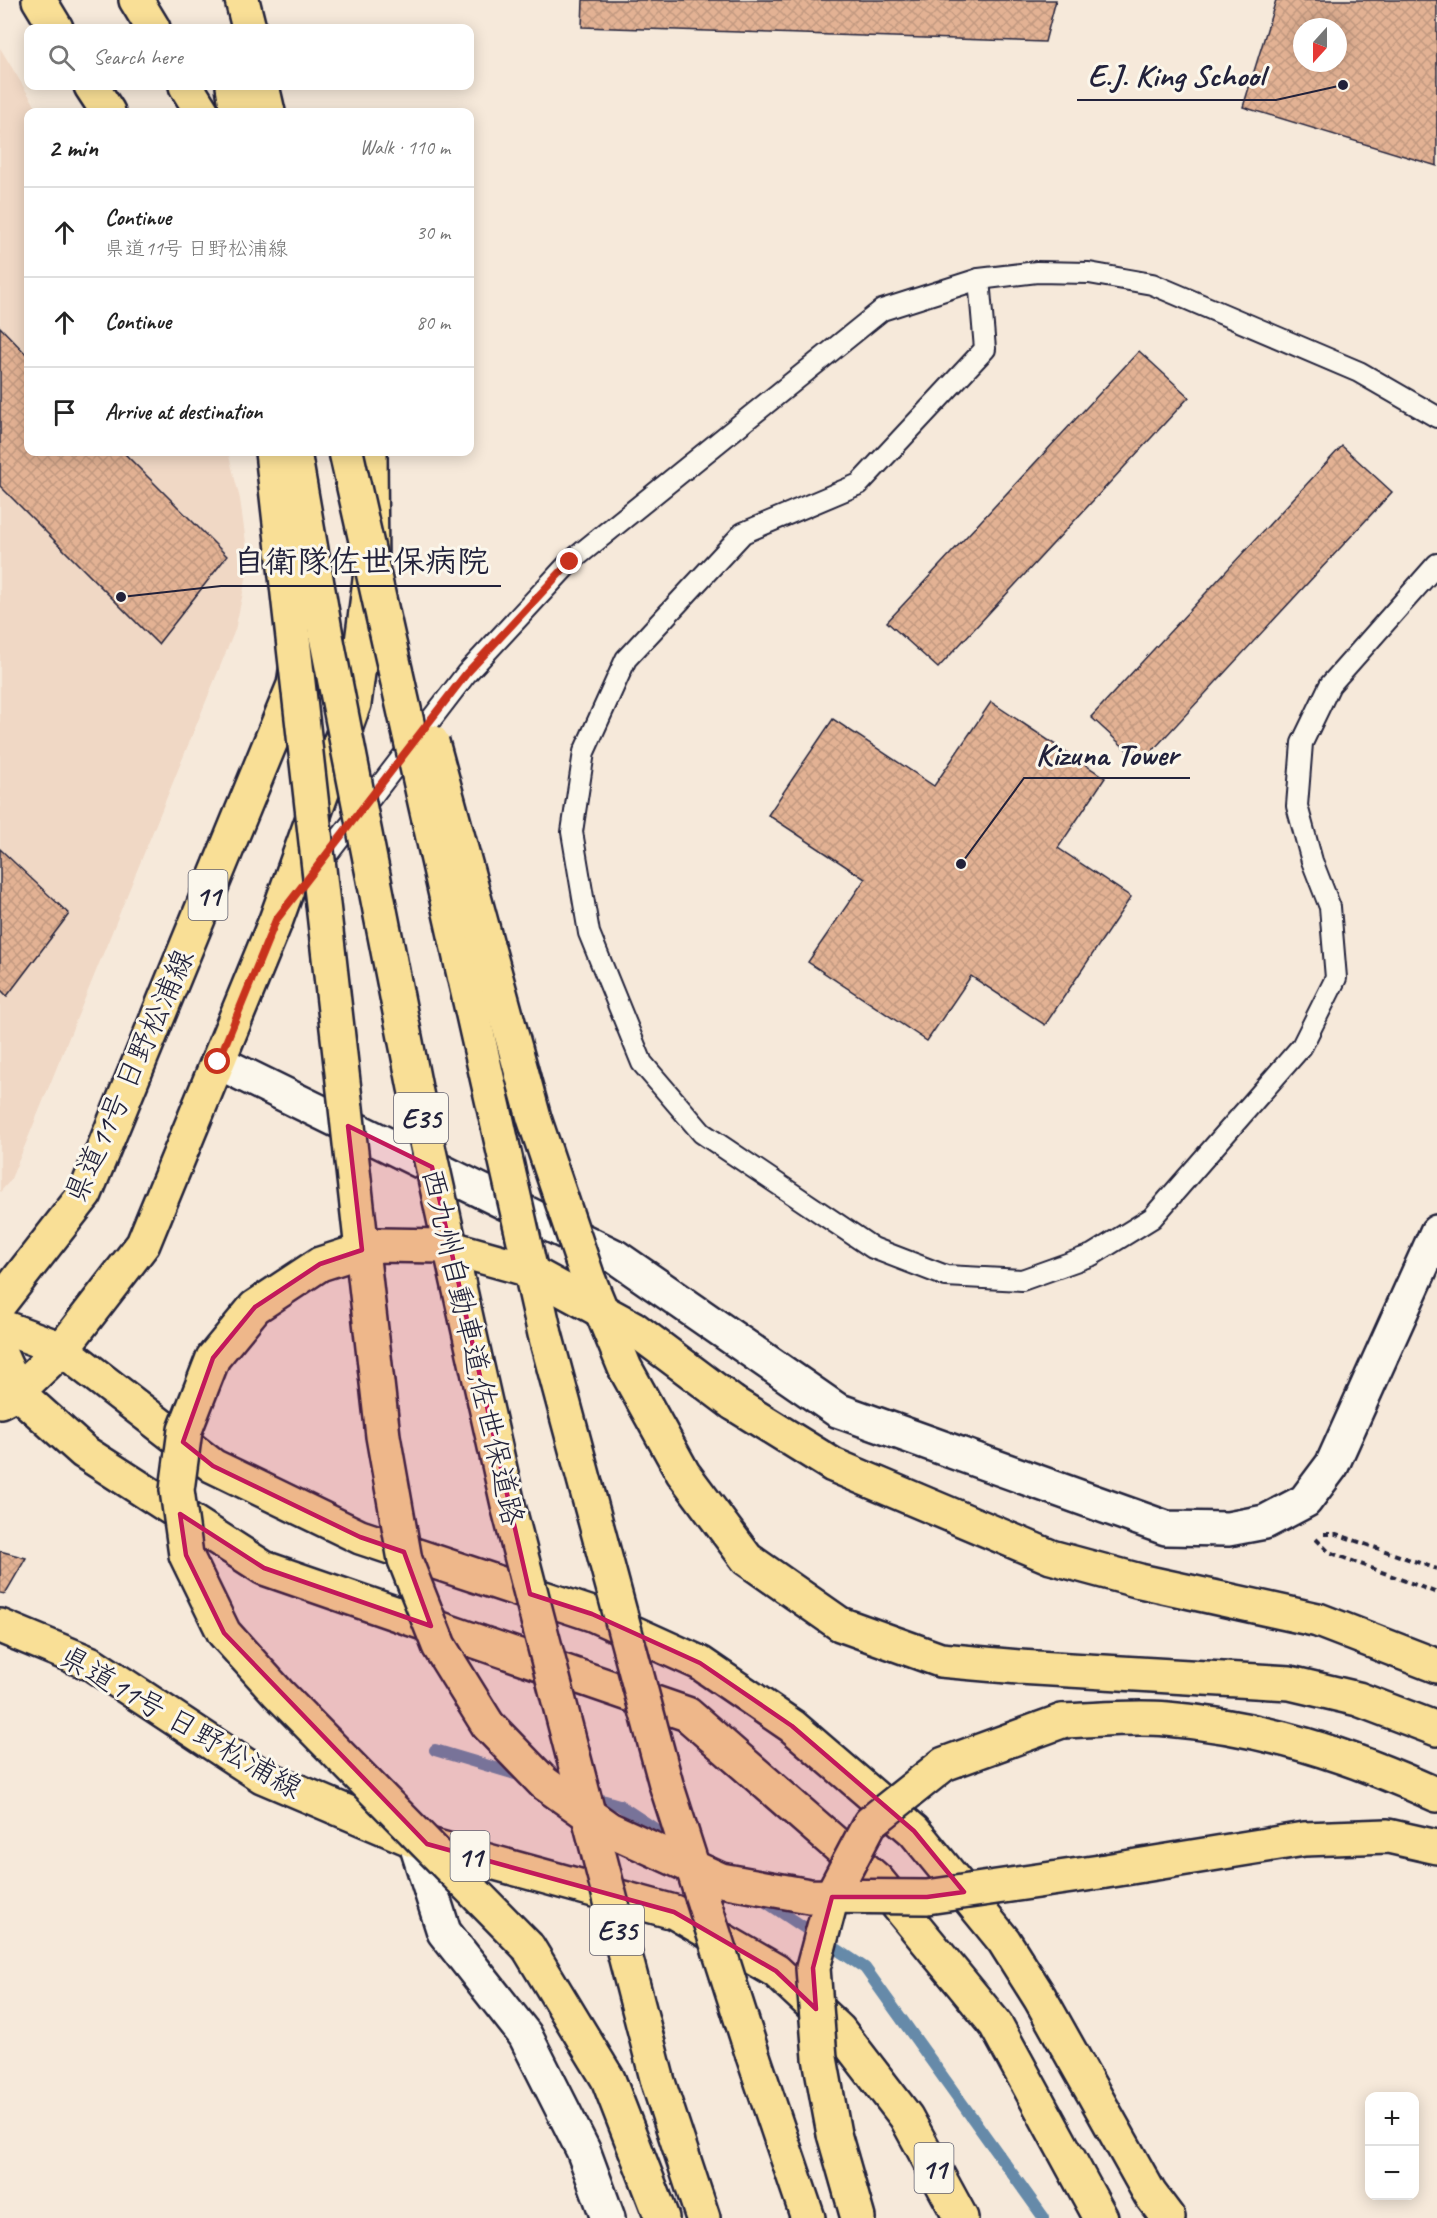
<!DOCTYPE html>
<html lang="en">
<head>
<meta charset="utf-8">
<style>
	body { margin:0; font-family:Caveat,"Klee One",sans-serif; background:#f2f2f2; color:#222 }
	.controls { position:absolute; right:18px; bottom:18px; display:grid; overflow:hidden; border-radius:12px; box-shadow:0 3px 15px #0003 }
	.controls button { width:54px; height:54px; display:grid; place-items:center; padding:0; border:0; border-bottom:2px solid #e0e0e0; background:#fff; color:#222; font:30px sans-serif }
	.compass { position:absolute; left:1293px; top:18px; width:54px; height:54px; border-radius:50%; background:#fff; box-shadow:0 3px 15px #0003; rotate:201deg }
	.stop { position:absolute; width:18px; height:18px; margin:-14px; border:4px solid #c8321e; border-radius:50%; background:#fff }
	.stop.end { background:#c8321e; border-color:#fff; box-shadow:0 2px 6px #0008 }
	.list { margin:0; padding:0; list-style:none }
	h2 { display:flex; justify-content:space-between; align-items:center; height:78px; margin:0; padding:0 24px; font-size:26px }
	h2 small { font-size:20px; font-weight:400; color:#767676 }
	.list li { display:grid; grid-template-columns:39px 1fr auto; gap:18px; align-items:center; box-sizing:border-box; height:90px; padding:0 24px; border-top:2px solid #e0e0e0 }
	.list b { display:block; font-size:22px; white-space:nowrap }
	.list p { margin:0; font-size:20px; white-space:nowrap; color:#767676 }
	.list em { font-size:20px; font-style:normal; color:#767676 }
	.icon { flex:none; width:33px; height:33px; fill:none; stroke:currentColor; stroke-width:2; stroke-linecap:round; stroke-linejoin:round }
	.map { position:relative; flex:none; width:1437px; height:2218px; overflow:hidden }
	.search { position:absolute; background:#fff; box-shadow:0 3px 15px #0003; left:24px; top:24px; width:450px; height:66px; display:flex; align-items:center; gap:15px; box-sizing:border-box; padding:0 21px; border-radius:12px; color:#767676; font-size:22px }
	.panel { position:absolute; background:#fff; box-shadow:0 3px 15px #0003; left:24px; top:108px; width:450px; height:348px; border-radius:12px }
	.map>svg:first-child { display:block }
	.built { fill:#f0d8c5 }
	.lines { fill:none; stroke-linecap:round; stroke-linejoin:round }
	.stream { stroke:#668aa9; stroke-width:12 }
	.building { fill:url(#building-cross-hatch); stroke:#22223b; stroke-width:1.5; fill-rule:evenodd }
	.lane-casing { stroke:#22223b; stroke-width:24 }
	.street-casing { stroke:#22223b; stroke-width:38 }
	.primary-casing { stroke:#22223b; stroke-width:38 }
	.highway-casing { stroke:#22223b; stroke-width:38 }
	.path { stroke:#22223b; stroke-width:4; stroke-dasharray:6 4.5; stroke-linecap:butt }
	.lane { stroke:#fbf7ec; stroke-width:20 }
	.street { stroke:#fbf7ec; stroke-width:33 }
	.primary { stroke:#f9df96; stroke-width:33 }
	.highway { stroke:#f9df96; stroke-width:33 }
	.highway-bridge-casing { stroke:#22223b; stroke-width:38; stroke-linecap:butt }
	.highway-bridge { stroke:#f9df96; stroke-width:33 }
	.route { stroke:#c8321e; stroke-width:8 }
	.marked { fill:#c2185b; fill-opacity:0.2; stroke:#c2185b; stroke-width:4.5; stroke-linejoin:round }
	.labels { text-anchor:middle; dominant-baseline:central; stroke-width:6; stroke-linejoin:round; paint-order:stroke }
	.shield { fill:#fbf7ec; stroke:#636270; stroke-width:1.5 }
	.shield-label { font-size:28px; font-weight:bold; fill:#22223b }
	.street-label { font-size:30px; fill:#22223b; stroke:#fbf7ec }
	.leader { fill:none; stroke:#22223b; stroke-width:2 }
	.callout-dot { fill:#22223b; stroke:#fbf7ec; stroke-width:2 }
	.callout-label { font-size:32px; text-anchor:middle; font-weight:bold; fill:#22223b; stroke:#fbf7ec; stroke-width:6; stroke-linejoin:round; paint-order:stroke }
</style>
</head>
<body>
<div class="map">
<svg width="1437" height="2218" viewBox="0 0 1437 2218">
	<defs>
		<pattern id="building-cross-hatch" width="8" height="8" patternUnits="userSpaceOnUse" patternTransform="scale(1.5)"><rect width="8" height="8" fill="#e3b294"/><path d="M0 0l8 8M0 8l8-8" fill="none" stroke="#c29980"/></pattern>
	</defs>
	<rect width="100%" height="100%" fill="#f6e9da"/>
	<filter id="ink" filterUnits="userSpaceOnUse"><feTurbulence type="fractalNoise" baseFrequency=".0167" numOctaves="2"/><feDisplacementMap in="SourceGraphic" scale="12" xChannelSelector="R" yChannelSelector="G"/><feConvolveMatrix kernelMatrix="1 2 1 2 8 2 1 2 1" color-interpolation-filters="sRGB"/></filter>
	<g filter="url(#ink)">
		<polygon class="built" points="0,48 39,112 28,112 28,452 228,452 240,499 249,565 235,630 26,1143 10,1181 0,1192"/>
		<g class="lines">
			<g class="stream">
				<polyline points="435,1750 525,1777"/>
				<polyline points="588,1796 619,1805 678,1844"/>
				<polyline points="760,1898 865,1968 1044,2218"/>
			</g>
		</g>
		<g class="building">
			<polygon points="583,0 1056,0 1045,42 582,27"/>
			<path d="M1276 0H1437V166L1243 107ZM1302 27H1338V63H1302Z"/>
			<polygon points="0,327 28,356 28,452 123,452 227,556 158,644 0,486"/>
			<polygon points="1139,351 1189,397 938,668 887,622"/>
			<polygon points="1342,446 1392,492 1141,763 1091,717"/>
			<polygon points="991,702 1105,778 1058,848 1131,897 1045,1025 971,976 927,1041 808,962 865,879 768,815 833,719 934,786"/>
			<polygon points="0,849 69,914 7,996 0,989"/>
			<polygon points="0,1551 26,1558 5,1594 0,1593"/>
		</g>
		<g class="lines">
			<g class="lane-casing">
				<g id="lane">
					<polyline points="979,279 985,349 859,484 743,533 626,659 584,752 572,832 589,933 642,1063 702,1133 873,1248 946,1276 1022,1280 1092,1255 1152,1218 1302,1046 1336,978 1330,907 1312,861 1297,806 1302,743 1330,685 1437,564"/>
					<polyline points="317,868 466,674 570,562 882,310 979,279 1037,272 1089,273 1152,284 1359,372 1437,417"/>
				</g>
			</g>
			<g class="street-casing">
				<g id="street">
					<polyline points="218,1062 616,1257 837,1410 1166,1528 1228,1529 1265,1522 1305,1501 1332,1465 1437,1232"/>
					<polyline points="415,1841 444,1932 525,2035 583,2150 608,2218"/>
				</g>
			</g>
			<g class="primary-casing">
				<g id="primary">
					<polyline points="39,0 56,28"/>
					<polyline points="136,0 153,28"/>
					<polyline points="91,86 108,112"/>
					<polyline points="186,86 202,112"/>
					<polyline points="0,1303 85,1194 294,685 297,664"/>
					<polyline points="0,1401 17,1392 62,1349 143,1244 276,920 354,704 371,572 370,452"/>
					<polyline points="0,1626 92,1664 262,1776 415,1841 674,1912 776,1971 839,2030 906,2117 961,2218"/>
				</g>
			</g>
			<g class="highway-casing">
				<g id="highway">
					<polyline points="242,0 249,28"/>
					<polyline points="233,86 237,112"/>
					<polyline points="262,86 268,112"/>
					<polyline points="0,1326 62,1349 213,1466 360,1537 592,1614 700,1663 792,1726 914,1831 1004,1941 1040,1998 1150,2194 1168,2218"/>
					<polyline points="0,1354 17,1392 84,1452 264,1568 687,1714 877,1880 996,2025 1101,2218"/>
					<polyline points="733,1403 833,1465 1051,1557 1140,1581 1318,1620 1437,1666"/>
					<polyline points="1019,1667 1290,1683 1358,1699 1437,1729"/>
					<path d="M1062 1721C1097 1720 1133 1716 1167 1719 1264 1727 1349 1755 1437 1795"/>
					<polyline points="1100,1872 1304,1839 1388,1836 1437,1847"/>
					<polyline points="528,1947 608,2079 662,2218"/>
					<polyline points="753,2056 808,2218"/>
					<polyline points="658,2082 703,2218"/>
					<polyline points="834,2134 858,2218"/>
				</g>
			</g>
			<g class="path">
				<polyline points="1324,1534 1336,1534 1437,1569"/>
				<polyline points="1316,1539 1329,1552 1437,1593"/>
			</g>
			<use href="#lane" class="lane"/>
			<use href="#street" class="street"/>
			<use href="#primary" class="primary"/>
			<use href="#highway" class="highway"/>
			<g class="highway-bridge-casing">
				<g id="highway-bridge">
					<polyline points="272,452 383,1436 405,1560 439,1646 488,1725 544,1783 609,1829 721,1880 809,1896 927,1897 1100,1872"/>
					<polyline points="294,452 326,636 415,1088 471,1340 509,1509 658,2082"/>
					<polyline points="346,452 545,1334 666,1784 753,2056"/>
					<polyline points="432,742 534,1118 588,1278 625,1368 683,1473 747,1559 840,1624 940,1660 1019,1667"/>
					<polyline points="528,1947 278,1693 224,1633 186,1555 177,1490 185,1430 213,1358 255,1307 320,1264 379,1245 444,1246 523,1268 633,1328 733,1403"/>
					<polyline points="834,2134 820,2058 813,1968 833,1893 870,1823 944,1764 1062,1721"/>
				</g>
			</g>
			<use href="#highway-bridge" class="highway-bridge"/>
		</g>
	</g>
	<g class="lines" filter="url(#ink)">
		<polyline class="route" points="218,1062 276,920 466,674 570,562"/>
	</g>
	<path class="marked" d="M348 1126 432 1167 530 1594 592 1614 700 1663 792 1726 914 1831 964 1892 927 1897H832L813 1968 816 2009 776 1971 674 1912 427 1844 224 1633 186 1555 180 1514 264 1568 431 1626 404 1552 360 1537 213 1466 183 1442 213 1358 255 1307 320 1264 362 1250Z"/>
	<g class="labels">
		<g class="shield">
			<rect x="188.5" y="870" width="39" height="50" rx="4.5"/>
			<rect x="394" y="1093" width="54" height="50" rx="4.5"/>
			<rect x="450.5" y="1831" width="39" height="50" rx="4.5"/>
			<rect x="590" y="1905" width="54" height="50" rx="4.5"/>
			<rect x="914.5" y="2143" width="39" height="50" rx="4.5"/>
		</g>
		<g class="shield-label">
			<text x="208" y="895">11</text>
			<text x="421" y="1118">E35</text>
			<text x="470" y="1856">11</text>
			<text x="617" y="1930">E35</text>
			<text x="934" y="2168">11</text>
		</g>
		<g class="street-label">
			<text transform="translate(129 1076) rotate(-66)">県道11号 日野松浦線</text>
			<text transform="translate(473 1347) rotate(77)">西九州自動車道;佐世保道路</text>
			<text transform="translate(181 1722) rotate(30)">県道11号 日野松浦線</text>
		</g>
	</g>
	<path class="leader" d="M1343 85L1276 100H1077M121 597L221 586H501M961 864L1024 778H1190"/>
	<g class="callout-dot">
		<circle cx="1343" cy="85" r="6"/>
		<circle cx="121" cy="597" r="6"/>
		<circle cx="961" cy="864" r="6"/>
	</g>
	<g class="callout-label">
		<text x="1176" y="86">E.J. King School</text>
		<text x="361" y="572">自衛隊佐世保病院</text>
		<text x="1107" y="765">Kizuna Tower</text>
	</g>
</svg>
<div class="controls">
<button>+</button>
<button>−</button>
</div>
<svg class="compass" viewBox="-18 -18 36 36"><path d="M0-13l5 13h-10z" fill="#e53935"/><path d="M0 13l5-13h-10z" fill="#767676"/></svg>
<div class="stop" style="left:218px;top:1062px"></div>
<div class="stop end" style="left:570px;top:562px"></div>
<div class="search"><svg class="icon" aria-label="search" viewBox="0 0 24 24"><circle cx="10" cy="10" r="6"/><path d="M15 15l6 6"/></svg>Search here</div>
<section class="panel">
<h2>2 min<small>Walk · 110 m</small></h2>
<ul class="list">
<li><svg class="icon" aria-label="ahead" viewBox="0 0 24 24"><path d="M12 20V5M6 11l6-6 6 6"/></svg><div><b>Continue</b><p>県道11号 日野松浦線</p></div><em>30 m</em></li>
<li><svg class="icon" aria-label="ahead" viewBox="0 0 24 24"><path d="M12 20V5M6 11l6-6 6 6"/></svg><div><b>Continue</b></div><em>80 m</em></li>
<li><svg class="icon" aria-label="arrive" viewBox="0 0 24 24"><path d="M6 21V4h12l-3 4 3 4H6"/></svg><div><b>Arrive at destination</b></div></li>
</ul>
</section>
</div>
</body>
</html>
